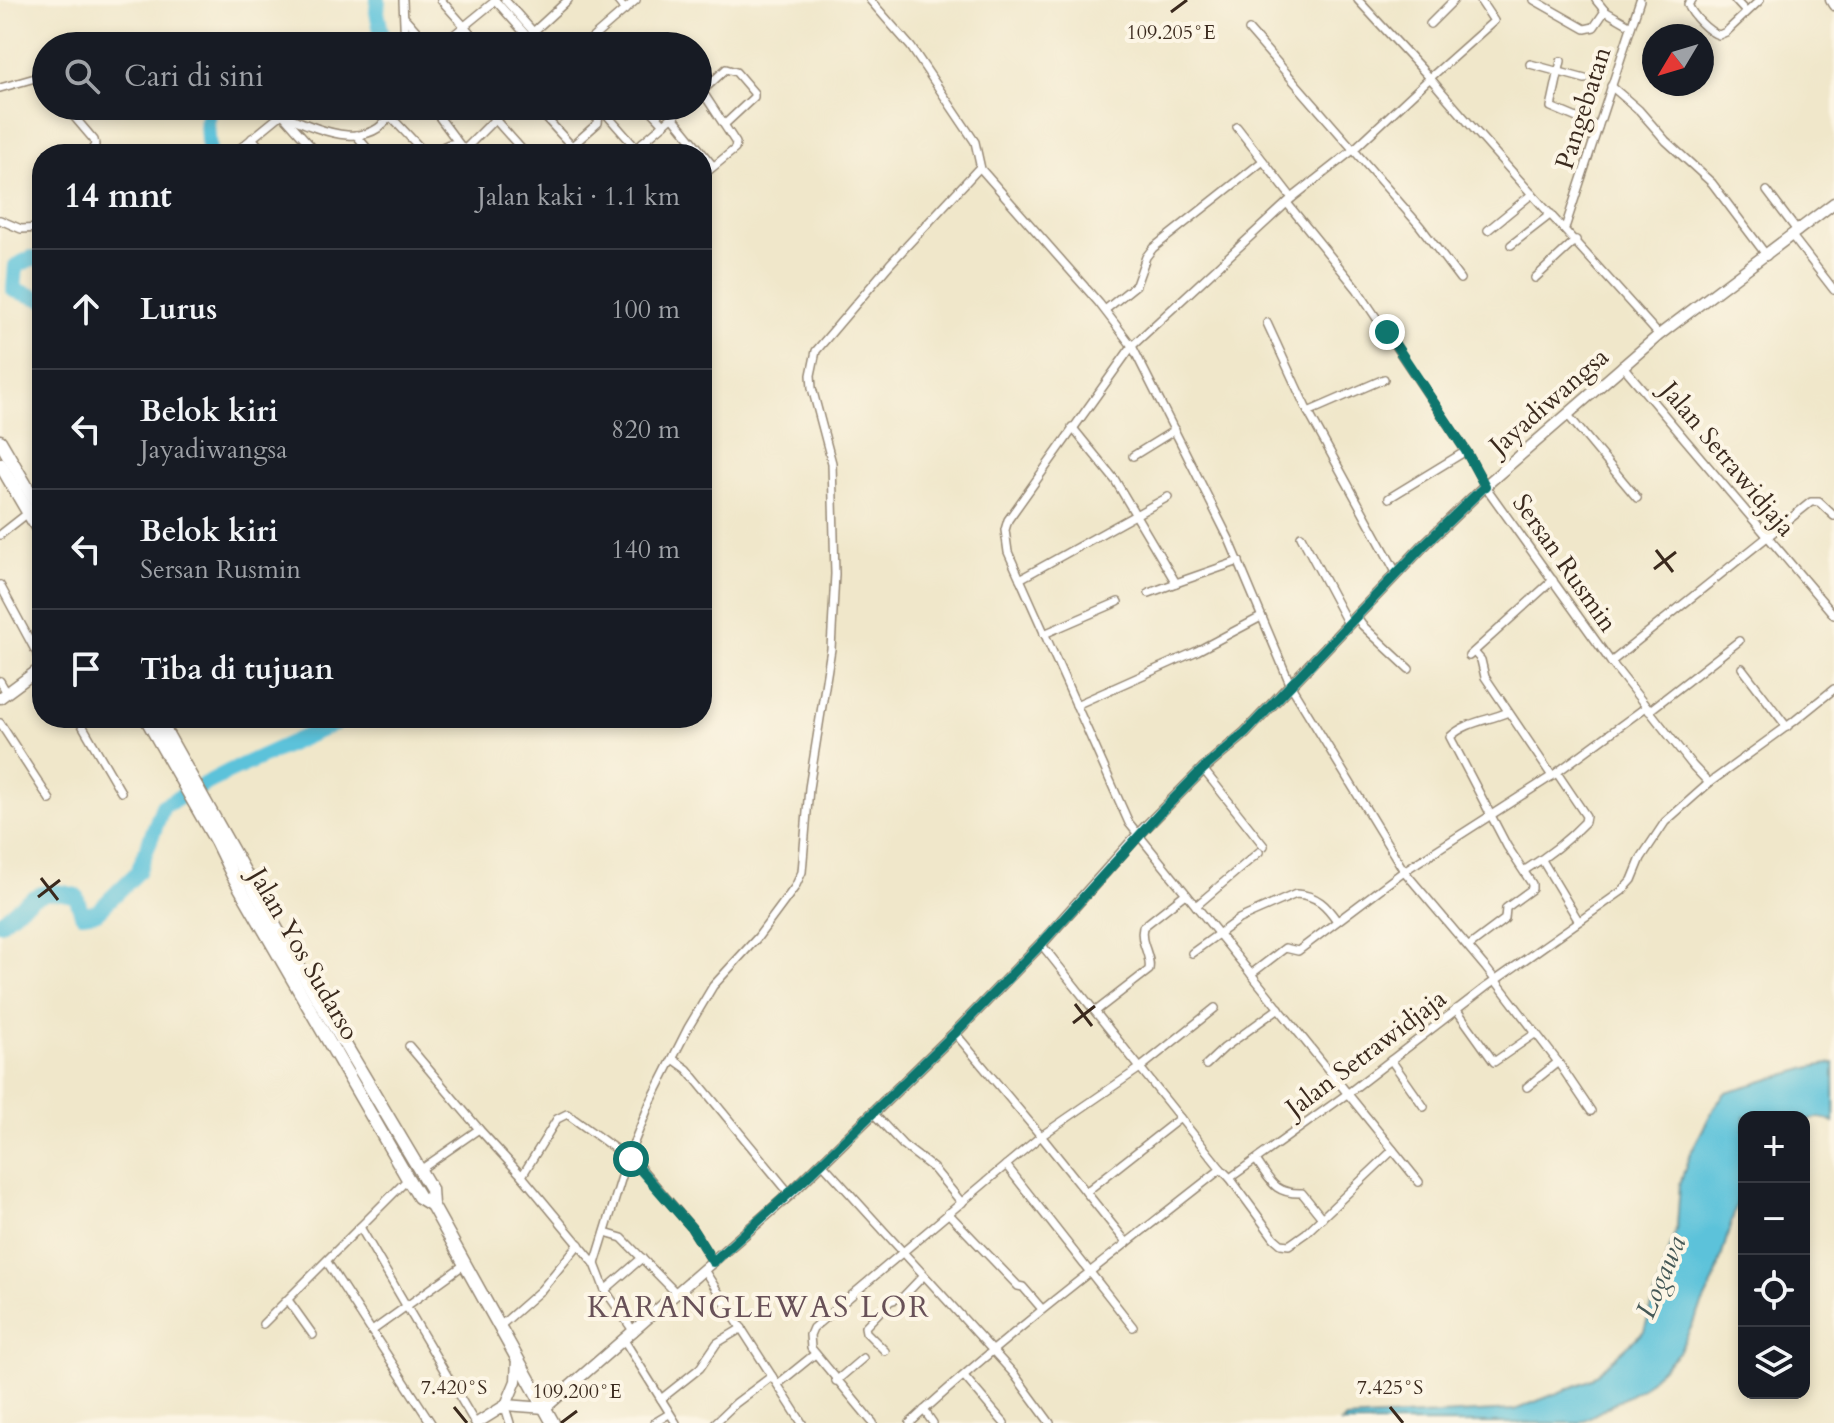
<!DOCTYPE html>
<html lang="id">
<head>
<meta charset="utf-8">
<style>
	body { margin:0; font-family:Cardo,serif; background:#242831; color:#f1f3f6 }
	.controls { position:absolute; right:24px; bottom:24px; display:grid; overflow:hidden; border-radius:16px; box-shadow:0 4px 12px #0003 }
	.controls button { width:72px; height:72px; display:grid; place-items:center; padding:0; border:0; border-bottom:2px solid #363941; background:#171b24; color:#f1f3f6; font:40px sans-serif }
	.compass { position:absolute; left:1642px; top:24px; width:72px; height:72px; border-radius:50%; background:#171b24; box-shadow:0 4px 12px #0003; rotate:232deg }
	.stop { position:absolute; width:24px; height:24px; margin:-18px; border:6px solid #0f766e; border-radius:50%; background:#fff }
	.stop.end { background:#0f766e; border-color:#fff; box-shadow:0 2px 8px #0008 }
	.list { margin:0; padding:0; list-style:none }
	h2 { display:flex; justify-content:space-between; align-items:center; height:104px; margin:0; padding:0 32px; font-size:34px }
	h2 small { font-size:26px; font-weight:400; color:#9ea1a6 }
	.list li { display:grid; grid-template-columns:52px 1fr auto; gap:24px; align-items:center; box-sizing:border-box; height:120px; padding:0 32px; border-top:2px solid #363941 }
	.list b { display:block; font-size:30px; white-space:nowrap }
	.list p { margin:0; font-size:26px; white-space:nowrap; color:#9ea1a6 }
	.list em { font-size:26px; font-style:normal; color:#9ea1a6 }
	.icon { flex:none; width:44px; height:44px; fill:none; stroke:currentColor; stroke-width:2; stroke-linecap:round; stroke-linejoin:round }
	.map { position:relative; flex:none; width:1834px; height:1423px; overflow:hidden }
	.search { position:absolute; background:#171b24; box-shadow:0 4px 12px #0003; left:32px; top:32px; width:680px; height:88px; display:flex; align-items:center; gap:20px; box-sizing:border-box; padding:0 28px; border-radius:44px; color:#9ea1a6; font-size:30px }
	.panel { position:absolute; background:#171b24; box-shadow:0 4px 12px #0003; left:32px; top:144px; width:680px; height:584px; border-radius:32px }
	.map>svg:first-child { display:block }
	.water { fill:#5cc2da; stroke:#4c767c; stroke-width:2 }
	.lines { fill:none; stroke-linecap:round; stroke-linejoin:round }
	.river { stroke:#5cc2da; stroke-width:16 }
	.street-casing { stroke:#968874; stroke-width:10 }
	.secondary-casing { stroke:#968874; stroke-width:13 }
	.highway-casing { stroke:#968874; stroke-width:15 }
	.street { stroke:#fff; stroke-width:7 }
	.secondary { stroke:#fff; stroke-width:10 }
	.highway { stroke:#fff; stroke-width:12 }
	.route { stroke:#0f766e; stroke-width:10 }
	.ticks { fill:none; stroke:#3b2a1e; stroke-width:3 }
	.labels { text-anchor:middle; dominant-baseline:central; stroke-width:8; stroke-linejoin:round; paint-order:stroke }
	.street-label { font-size:26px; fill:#3b2a1e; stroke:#fcf5e5 }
	.water-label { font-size:28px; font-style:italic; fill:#455856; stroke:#fcf5e5 }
	.quarter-label { font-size:30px; letter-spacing:2px; fill:#685158; stroke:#fcf5e5 }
	.ticks-label { font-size:20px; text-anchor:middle; fill:#3b2a1e; stroke:#fcf5e5; stroke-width:8; stroke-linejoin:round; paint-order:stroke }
</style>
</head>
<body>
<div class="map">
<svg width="1834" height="1423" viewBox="0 0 1834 1423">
	<rect width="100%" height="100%" fill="#fcf5e5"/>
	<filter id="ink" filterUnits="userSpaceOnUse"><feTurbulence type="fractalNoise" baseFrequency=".0125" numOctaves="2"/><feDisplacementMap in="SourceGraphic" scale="16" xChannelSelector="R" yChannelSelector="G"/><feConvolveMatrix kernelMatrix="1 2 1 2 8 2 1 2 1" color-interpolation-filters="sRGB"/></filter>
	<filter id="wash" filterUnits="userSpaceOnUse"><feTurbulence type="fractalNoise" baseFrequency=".006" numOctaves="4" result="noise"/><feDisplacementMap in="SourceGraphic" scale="32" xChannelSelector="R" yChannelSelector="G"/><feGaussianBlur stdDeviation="1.8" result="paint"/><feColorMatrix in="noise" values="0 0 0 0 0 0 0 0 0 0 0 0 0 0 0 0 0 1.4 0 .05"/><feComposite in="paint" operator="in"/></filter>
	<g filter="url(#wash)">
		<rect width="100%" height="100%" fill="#f0e7ca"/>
		<path class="water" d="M1834 1063V1123C1823 1117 1815 1116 1804 1123V1117H1744V1178L1715 1279 1679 1352 1642 1388 1579 1423H1341L1346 1419 1515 1410 1590 1380 1644 1331 1677 1226 1680 1184 1689 1156 1716 1104 1726 1092 1812 1067Z"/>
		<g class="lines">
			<g class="river">
				<polyline points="378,0 377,12 384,46"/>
				<polyline points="330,106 353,114 372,106"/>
				<polyline points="209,154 207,122 211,106"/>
				<polyline points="42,259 32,258 16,266 14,290 42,299"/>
				<path d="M0 923C28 901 38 884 76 896L82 914 97 912 138 872 163 806 228 772 346 718"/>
			</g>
		</g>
	</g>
	<g filter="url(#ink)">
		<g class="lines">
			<g class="street-casing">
				<g id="street">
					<polyline points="403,0 405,46"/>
					<polyline points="441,0 482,46"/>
					<polyline points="495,0 536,46"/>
					<polyline points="505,0 546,46"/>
					<polyline points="617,0 625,10"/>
					<polyline points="870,0 911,47 975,142 981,169 1099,303 1132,346 1229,539 1291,686 1404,871 1486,968 1558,1062 1527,1087"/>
					<polyline points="1358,0 1430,78 1494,21 1480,0"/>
					<polyline points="1534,0 1585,29 1594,27 1605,11"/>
					<polyline points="1596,0 1605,11 1631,26"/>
					<path d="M1692 0 1688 4C1692 15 1708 32 1719 35L1726 32 1760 0"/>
					<polyline points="1735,0 1746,12"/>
					<polyline points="405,18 430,46"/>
					<polyline points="1430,24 1454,0"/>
					<polyline points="1249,30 1420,226 1460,279"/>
					<polyline points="531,34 568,0"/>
					<polyline points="440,46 495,1"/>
					<polyline points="583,46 636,0"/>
					<polyline points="1561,61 1551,107 1598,127"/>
					<polyline points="1530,64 1585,79"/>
					<polyline points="1611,86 1639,110 1666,141 1712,183 1767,256"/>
					<polyline points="0,88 35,78 46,82"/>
					<polyline points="702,91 736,143 735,149 702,176"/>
					<polyline points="698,95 726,69 736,72 754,93 754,97 725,124"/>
					<polyline points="65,106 94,140 95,145 89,154"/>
					<polyline points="431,106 460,145"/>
					<polyline points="483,106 526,154"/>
					<polyline points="535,106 579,154"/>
					<polyline points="599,106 636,148"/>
					<polyline points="647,106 664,124"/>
					<polyline points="285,117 318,154"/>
					<polyline points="391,117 426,154"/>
					<polyline points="673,117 713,166"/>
					<polyline points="1237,127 1292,198"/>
					<polyline points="356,135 372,154"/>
					<polyline points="252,138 266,154"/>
					<polyline points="643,142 653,154"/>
					<polyline points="572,146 598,123 599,114 591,106"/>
					<polyline points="465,149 495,119 512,106"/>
					<polyline points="583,151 586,154"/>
					<path d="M233 154 282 114C317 129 374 157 395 106"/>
					<path d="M437 154C446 140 459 141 469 154"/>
					<polyline points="629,154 685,106"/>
					<polyline points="1767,191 1798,232"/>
					<polyline points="1287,203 1357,289 1466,451 1485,486 1611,662 1693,766 1709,783"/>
					<polyline points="0,220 21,229 42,228"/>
					<polyline points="1565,228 1640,0"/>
					<polyline points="1488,230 1532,194"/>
					<polyline points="1792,236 1834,290"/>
					<polyline points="1511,245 1551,214"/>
					<polyline points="1535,278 1576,240"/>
					<polyline points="1105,310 1136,285 1146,257 1153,248 1263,161"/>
					<polyline points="1267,323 1306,408 1397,574"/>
					<polyline points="1622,365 1834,615"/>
					<polyline points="1308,412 1384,379"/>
					<polyline points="1567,414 1637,498"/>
					<polyline points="1072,427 1115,480 1176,583 1239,561"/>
					<polyline points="1133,456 1175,430"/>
					<polyline points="1389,498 1466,451"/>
					<polyline points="0,535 28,513"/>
					<polyline points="1301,536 1348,624"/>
					<polyline points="1020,579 1168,497"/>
					<polyline points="0,585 42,663"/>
					<polyline points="1149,593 1176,583"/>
					<polyline points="1356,616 1362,625 1409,669"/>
					<polyline points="1044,634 1118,602"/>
					<polyline points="1474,652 1481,660 1485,677 1552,776"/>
					<polyline points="1469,656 1553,580"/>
					<polyline points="1611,662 1811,502 1819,502 1834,516"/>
					<polyline points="1742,668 1787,727"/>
					<polyline points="0,681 7,693"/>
					<polyline points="1076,705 1197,651 1261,617"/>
					<polyline points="1649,711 1739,641"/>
					<polyline points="78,718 121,792"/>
					<polyline points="0,723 50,800"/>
					<polyline points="1203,769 1264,846"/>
					<polyline points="1542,860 1578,920"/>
					<path d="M1525 870C1548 856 1567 841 1585 822L1586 816 1557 773"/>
					<polyline points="1196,906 1259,852"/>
					<polyline points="1041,944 1221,1169"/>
					<path d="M1469 946 1505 919 1506 908 1532 889V884L1507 846 1450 737C1467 721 1488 721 1508 712"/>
					<path d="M1192 953 1239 919 1296 894C1317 895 1327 906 1337 921"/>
					<polyline points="1251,974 1285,948 1298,951 1404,871 1552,776 1646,707"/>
					<polyline points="1456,1009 1494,1062 1536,1033"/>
					<path d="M1096 1011 1149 970C1152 955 1139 943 1143 927L1185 894"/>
					<polyline points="955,1033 1041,1136 1006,1165"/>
					<polyline points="409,1046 479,1129"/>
					<polyline points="673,1059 687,1069 790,1194"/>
					<polyline points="1391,1060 1424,1107"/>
					<polyline points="1558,1062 1591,1111"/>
					<polyline points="1206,1065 1224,1048 1279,1008"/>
					<polyline points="873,1113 903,1145 933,1168 962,1203"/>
					<path d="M1256 1160C1271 1181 1274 1194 1302 1193L1322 1218"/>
					<polyline points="822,1163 1014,1374 1050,1423"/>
					<polyline points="420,1170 479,1129 522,1176 557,1119 567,1114 640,1167 691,1227 713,1262"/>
					<polyline points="522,1176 595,1264 605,1290 634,1332"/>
					<polyline points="1230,1178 1274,1238 1281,1244 1289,1245 1306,1233 1393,1150"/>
					<path d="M1419 1182 1129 823 1008 552 1005 530 1008 520 1132 346 1292 198 1353 150 1430 78C1504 166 1583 249 1659 335"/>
					<polyline points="1086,1192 1180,1118"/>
					<polyline points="948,1213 1018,1286 1023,1287 1042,1309"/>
					<polyline points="360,1227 475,1423"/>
					<polyline points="605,1233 622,1238 677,1294"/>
					<polyline points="1127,1243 1041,1136 1140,1068 1215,1008"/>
					<polyline points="327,1262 431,1423"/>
					<polyline points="595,1264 628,1157 650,1103 688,1028 713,986 758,937 795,887 802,872 809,788 831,649 835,574 832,463 812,388 811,375 816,351 890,264 980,167"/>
					<polyline points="704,1270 802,1423"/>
					<polyline points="605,1290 642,1258"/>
					<polyline points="288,1300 313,1335"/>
					<polyline points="263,1324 408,1179"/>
					<polyline points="499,1327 541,1290 579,1244"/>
					<polyline points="372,1331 465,1264"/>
					<polyline points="624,1340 676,1423"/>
					<polyline points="885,1351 866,1332 865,1327 890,1301 903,1297 923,1276"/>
					<polyline points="964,1376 1004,1423"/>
					<polyline points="836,1381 863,1358"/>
					<polyline points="778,1384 815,1354"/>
					<polyline points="661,1399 700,1368 717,1343 742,1328"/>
					<polyline points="505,1407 510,1423"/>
					<polyline points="924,1410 933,1423"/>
					<polyline points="654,1423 669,1414"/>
					<polyline points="715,1423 736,1403 772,1376"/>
					<polyline points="873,1423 811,1348 810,1335 813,1328 1006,1165 1133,1327"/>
					<path d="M910 1423C1009 1332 1116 1252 1221 1169L1230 1178 1347 1094 1486 987 1622 891 1632 880 1641 858 1665 822 1709 783 1793 722 1834 689"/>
				</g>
			</g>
			<g class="secondary-casing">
				<g id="secondary">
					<polyline points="1831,0 1834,5"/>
					<polyline points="0,698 42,667"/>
					<polyline points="506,1405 516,1381 517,1358"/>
					<polyline points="477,1423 506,1405 545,1408 790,1194 955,1033 1041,944 1138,835 1203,769 1245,733 1423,546 1485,486 1659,335 1834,203"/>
				</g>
			</g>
			<g class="highway-casing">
				<g id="highway">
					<polyline points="0,441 42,513"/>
					<polyline points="0,464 42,536"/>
					<polyline points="146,718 216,841 232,874 408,1179 419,1197 432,1205"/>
					<polyline points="158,718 284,942 431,1189 432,1205 553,1423"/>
				</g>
			</g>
			<use href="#street" class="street"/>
			<use href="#secondary" class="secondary"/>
			<use href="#highway" class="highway"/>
		</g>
	</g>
	<g class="lines" filter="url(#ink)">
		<polyline class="route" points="631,1159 691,1227 713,1262 806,1178 955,1033 1041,944 1160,813 1203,769 1245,733 1423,546 1485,486 1466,451 1387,332"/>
	</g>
	<path class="ticks" d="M1171 12 1187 0M1656 550 1673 572M1654 569 1676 552M41 878 58 900M38 897 60 880M1075 1004 1092 1026M1073 1023 1095 1006M454 1407 467 1423M1390 1407 1403 1423M561 1423 577 1411"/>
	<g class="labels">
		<g class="street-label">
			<text transform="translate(1583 108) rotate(-72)">Pangebatan</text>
			<text transform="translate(1549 401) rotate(-41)">Jayadiwangsa</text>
			<text transform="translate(1728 459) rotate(50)">Jalan Setrawidjaja</text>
			<text transform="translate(1565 563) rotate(55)">Sersan Rusmin</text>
			<text transform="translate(304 954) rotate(60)">Jalan Yos Sudarso</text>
			<text transform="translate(1366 1053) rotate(-37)">Jalan Setrawidjaja</text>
		</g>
		<g class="water-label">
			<text transform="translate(1661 1277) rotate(-67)">Logawa</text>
		</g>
		<g class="quarter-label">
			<text x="759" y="1307">KARANGLEWAS LOR</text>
		</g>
	</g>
	<g class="ticks-label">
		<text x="1171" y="39">109.205°E</text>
		<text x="454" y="1394">7.420°S</text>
		<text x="1390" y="1394">7.425°S</text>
		<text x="577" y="1398">109.200°E</text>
	</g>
</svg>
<div class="controls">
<button>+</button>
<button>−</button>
<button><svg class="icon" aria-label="locate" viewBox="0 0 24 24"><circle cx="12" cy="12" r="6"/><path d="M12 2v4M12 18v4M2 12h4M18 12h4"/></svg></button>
<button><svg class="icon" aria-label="layers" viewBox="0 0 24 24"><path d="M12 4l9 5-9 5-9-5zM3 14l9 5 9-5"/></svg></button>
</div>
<svg class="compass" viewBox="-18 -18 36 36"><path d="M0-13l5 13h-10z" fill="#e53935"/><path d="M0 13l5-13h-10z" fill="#9ea1a6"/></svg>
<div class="stop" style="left:631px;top:1159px"></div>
<div class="stop end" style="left:1387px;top:332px"></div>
<div class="search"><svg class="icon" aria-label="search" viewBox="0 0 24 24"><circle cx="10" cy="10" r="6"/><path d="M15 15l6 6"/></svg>Cari di sini</div>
<section class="panel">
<h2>14 mnt<small>Jalan kaki · 1.1 km</small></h2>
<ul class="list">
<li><svg class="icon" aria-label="ahead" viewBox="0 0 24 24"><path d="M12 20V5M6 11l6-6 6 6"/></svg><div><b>Lurus</b></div><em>100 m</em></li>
<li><svg class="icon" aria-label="left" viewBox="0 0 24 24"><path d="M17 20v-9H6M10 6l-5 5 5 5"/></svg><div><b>Belok kiri</b><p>Jayadiwangsa</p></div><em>820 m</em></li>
<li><svg class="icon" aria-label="left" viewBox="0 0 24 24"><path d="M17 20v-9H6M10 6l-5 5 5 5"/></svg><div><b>Belok kiri</b><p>Sersan Rusmin</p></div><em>140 m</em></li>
<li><svg class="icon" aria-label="arrive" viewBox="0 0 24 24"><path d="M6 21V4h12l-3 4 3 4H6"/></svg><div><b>Tiba di tujuan</b></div></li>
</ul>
</section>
</div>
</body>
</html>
